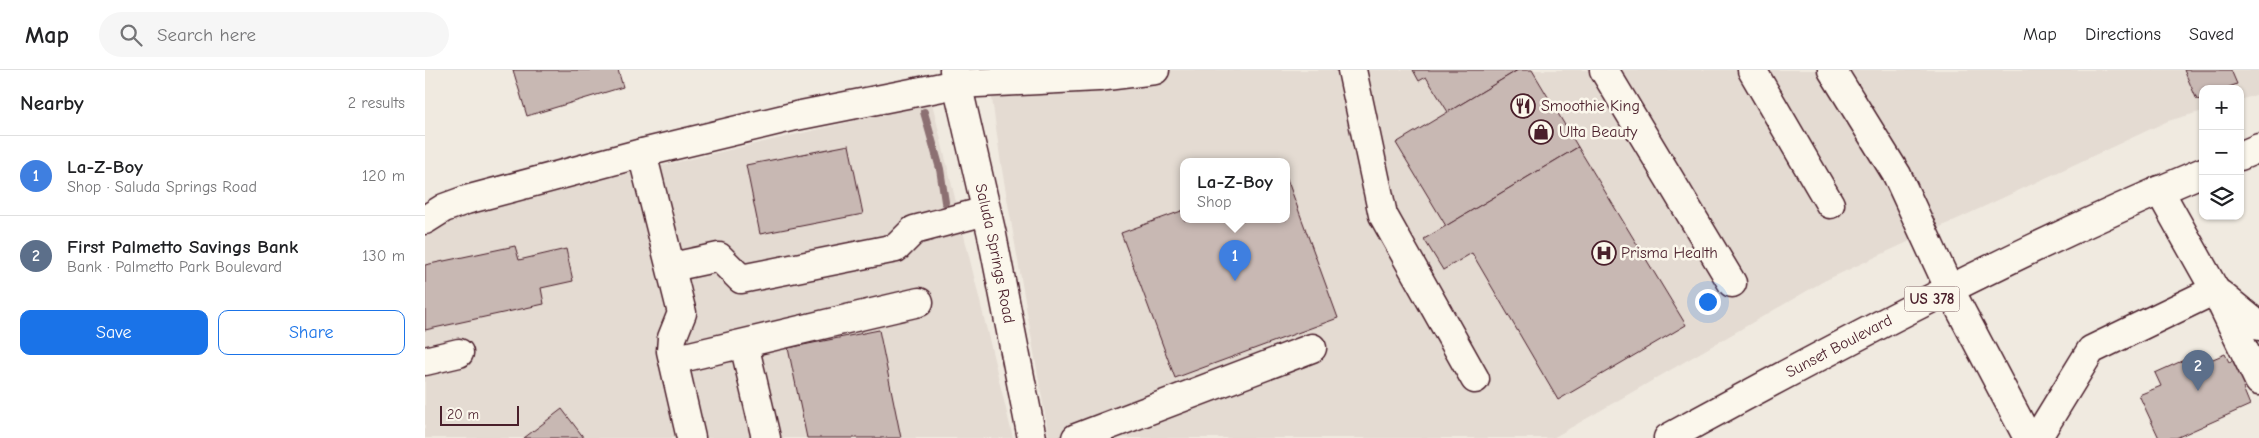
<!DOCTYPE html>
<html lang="en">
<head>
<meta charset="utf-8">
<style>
	body { margin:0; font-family:"Comic Neue",sans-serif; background:#f6f6f6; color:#202124 }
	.controls { position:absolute; right:15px; top:15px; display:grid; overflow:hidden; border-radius:10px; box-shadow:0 1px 4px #0004 }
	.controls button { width:45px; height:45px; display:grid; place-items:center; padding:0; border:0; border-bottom:1px solid #e0e0e0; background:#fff; color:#202124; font:25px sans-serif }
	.scale { position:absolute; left:15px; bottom:12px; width:79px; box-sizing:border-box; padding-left:5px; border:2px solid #4a1f2b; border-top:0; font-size:14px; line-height:18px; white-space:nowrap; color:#4a1f2b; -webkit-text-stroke:4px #fbf7ec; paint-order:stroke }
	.you { position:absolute; left:1282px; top:231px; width:18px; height:18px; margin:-12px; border:4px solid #fff; border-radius:50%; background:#1a73e8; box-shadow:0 0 0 8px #1a73e833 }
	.badge { display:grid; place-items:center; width:32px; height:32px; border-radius:50%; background:#1a73e8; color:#fff; font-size:16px; font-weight:700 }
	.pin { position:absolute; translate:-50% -41px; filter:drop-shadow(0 1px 2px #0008) }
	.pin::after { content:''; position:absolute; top:26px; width:18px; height:15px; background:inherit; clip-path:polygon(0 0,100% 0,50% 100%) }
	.popup { position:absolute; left:755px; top:88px; width:110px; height:65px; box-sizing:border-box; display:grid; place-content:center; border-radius:10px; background:#fff; filter:drop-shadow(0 1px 4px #0005); font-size:16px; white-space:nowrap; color:#757577 }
	.popup b { font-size:19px; color:#202124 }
	.popup::after { content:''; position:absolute; left:50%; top:100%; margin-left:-10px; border:10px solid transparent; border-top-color:#fff }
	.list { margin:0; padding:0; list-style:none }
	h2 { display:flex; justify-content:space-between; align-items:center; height:65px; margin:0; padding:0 20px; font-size:21px }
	h2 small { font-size:16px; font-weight:400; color:#757577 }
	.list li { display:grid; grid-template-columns:32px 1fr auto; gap:15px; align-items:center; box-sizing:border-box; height:80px; padding:0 20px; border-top:1px solid #e0e0e0 }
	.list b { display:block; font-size:19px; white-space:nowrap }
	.list p { margin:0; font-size:16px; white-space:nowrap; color:#757577 }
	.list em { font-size:16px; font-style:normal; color:#757577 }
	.actions { display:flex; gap:10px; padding:15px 20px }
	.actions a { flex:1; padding:11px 0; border:1px solid #1a73e8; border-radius:10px; text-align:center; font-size:18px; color:#1a73e8 }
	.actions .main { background:#1a73e8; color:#fff }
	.icon { flex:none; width:28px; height:28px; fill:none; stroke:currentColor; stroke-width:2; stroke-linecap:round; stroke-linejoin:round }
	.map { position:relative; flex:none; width:1834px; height:368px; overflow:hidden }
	header { display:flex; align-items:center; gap:30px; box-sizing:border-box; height:70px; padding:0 25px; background:#fff; border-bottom:1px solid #e0e0e0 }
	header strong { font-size:24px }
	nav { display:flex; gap:28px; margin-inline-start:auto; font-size:18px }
	.search { width:350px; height:45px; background:#f6f6f6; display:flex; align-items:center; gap:12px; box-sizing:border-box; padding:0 18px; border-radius:28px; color:#757577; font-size:19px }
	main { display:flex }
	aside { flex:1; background:#fff }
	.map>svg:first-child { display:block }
	.built { fill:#e4dbd2; fill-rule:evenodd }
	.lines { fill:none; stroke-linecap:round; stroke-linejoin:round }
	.stream { stroke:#8c6f72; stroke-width:8 }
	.building { fill:#c8b8b3; stroke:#4a1f2b }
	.minor-casing { stroke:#4a1f2b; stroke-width:31 }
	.major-casing { stroke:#4a1f2b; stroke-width:31 }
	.minor { stroke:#fbf7ec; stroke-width:28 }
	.major { stroke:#fbf7ec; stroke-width:28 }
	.labels { text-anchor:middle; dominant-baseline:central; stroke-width:5; stroke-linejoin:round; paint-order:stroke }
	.shield { fill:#fbf7ec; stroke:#7f6065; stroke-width:1 }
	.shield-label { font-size:15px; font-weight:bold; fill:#4a1f2b }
	.poi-label { font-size:16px; fill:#4a1f2b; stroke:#fbf7ec; text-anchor:start }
	.street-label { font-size:16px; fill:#4a1f2b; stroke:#fbf7ec }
</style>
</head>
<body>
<header>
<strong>Map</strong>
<div class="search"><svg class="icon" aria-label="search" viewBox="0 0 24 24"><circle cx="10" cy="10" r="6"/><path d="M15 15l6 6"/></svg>Search here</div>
<nav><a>Map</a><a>Directions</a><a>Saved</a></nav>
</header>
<main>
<aside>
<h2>Nearby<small>2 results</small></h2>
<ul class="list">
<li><span class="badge" style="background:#3f7fe0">1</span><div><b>La-Z-Boy</b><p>Shop · Saluda Springs Road</p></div><em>120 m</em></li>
<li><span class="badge" style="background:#5c6f8a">2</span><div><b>First Palmetto Savings Bank</b><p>Bank · Palmetto Park Boulevard</p></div><em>130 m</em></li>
</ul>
<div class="actions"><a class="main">Save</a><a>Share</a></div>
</aside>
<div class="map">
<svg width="1834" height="368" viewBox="0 0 1834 368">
	<rect width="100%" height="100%" fill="#f0eae0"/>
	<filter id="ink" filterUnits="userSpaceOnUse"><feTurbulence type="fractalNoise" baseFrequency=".02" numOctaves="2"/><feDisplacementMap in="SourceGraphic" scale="10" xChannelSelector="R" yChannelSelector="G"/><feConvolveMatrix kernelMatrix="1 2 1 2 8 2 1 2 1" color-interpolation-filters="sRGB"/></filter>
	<g filter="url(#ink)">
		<g class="built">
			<path d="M563 0H1834V24L1815 30V19H1778V41L1743 51 1399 211 1128 368H624L576 94ZM759 92H861V150H759Z"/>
			<polygon points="507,33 588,368 0,368 0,167 41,141"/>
		</g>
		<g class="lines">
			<polyline class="stream" points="499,42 515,99 520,132"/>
		</g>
		<g class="building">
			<polygon points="88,0 193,0 198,17 102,46"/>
			<polygon points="988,0 1093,0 1023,42 1001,7 994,11"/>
			<polygon points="1093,0 1107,0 1153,77 1021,156 971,73"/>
			<polygon points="1759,0 1806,0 1812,14 1799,19 1778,19 1778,28 1772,30"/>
			<polygon points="424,75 438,144 335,164 321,95"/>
			<polygon points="1153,77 1261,255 1133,330 1047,183 1018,200 999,169"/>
			<polygon points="861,106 913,248 750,308 696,163 759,140 759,150 861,150"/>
			<polygon points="90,176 94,190 141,179 148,211 116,218 119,234 0,260 0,195"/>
			<polygon points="454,260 476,368 382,368 363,278"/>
			<polygon points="1834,278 1834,311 1818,318 1825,335 1751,368 1734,368 1714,325 1736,316 1730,303 1779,281 1783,291 1800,284 1804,292"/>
			<polygon points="137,339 159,368 99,368"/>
		</g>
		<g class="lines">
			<g class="minor-casing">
				<g id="minor">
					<path id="s1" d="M529 0 567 165 607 368"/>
					<polyline points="927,0 958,145 1050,309"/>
					<polyline points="1179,0 1307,213"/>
					<polyline points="1327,0 1405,134"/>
					<polyline points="1407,0 1472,105 1525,220 1603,368"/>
					<polyline points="217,83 257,243 247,268 246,281 266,368"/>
					<polyline points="0,150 19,138 41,130 217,83 371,46 532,14 673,7 730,0"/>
					<polyline points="247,197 294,187 316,209 471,178 489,160 561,141"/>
					<polyline points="1790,220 1834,311"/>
					<polyline points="1795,224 1834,256"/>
					<polyline points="319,274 341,368"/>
					<polyline points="248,290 494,232"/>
					<polyline points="0,291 34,283"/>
					<polyline points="651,368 887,278"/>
					<polyline points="1612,368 1666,280 1790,220 1734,120"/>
				</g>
			</g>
			<g class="major-casing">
				<g id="major">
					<polyline points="1815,86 1834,78"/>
					<path id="s2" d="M1243 368C1417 273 1594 179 1778 102"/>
				</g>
			</g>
			<use href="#minor" class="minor"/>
			<use href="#major" class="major"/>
		</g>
	</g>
	<defs>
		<g id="restaurant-ring" transform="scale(1.25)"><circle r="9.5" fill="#fbf7ec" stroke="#4a1f2b" stroke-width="1.5"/><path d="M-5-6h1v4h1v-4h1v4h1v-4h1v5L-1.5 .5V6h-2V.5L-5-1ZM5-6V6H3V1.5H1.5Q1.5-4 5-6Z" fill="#4a1f2b"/></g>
		<g id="shop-ring" transform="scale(1.25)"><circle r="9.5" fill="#fbf7ec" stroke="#4a1f2b" stroke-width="1.5"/><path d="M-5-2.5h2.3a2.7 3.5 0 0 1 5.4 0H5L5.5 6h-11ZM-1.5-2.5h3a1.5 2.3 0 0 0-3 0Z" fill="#4a1f2b"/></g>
		<g id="hospital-ring" transform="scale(1.25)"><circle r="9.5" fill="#fbf7ec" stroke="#4a1f2b" stroke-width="1.5"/><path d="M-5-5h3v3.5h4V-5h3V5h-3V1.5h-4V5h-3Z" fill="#4a1f2b"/></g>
	</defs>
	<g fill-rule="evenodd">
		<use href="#restaurant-ring" x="1098" y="36"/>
		<use href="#shop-ring" x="1116" y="62"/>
		<use href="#hospital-ring" x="1179" y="183"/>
	</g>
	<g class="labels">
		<rect class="shield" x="1479.5" y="216.5" width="55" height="25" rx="4"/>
		<g class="shield-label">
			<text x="1507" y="229">US 378</text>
		</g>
		<g class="poi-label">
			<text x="1116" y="36">Smoothie King</text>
			<text x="1134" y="62">Ulta Beauty</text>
			<text x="1196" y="183">Prisma Health</text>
		</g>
		<g class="street-label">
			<text stroke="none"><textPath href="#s1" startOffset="188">Saluda Springs Road</textPath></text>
			<text stroke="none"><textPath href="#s2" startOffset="194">Sunset Boulevard</textPath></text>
		</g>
	</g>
</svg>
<div class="controls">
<button>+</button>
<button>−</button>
<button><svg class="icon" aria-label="layers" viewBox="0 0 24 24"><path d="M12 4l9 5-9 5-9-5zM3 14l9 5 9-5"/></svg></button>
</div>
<div class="scale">20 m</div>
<div class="you"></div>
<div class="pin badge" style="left:810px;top:211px;background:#3f7fe0">1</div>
<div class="popup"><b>La-Z-Boy</b>Shop</div>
<div class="pin badge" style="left:1773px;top:321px;background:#5c6f8a">2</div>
</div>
</main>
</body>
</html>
